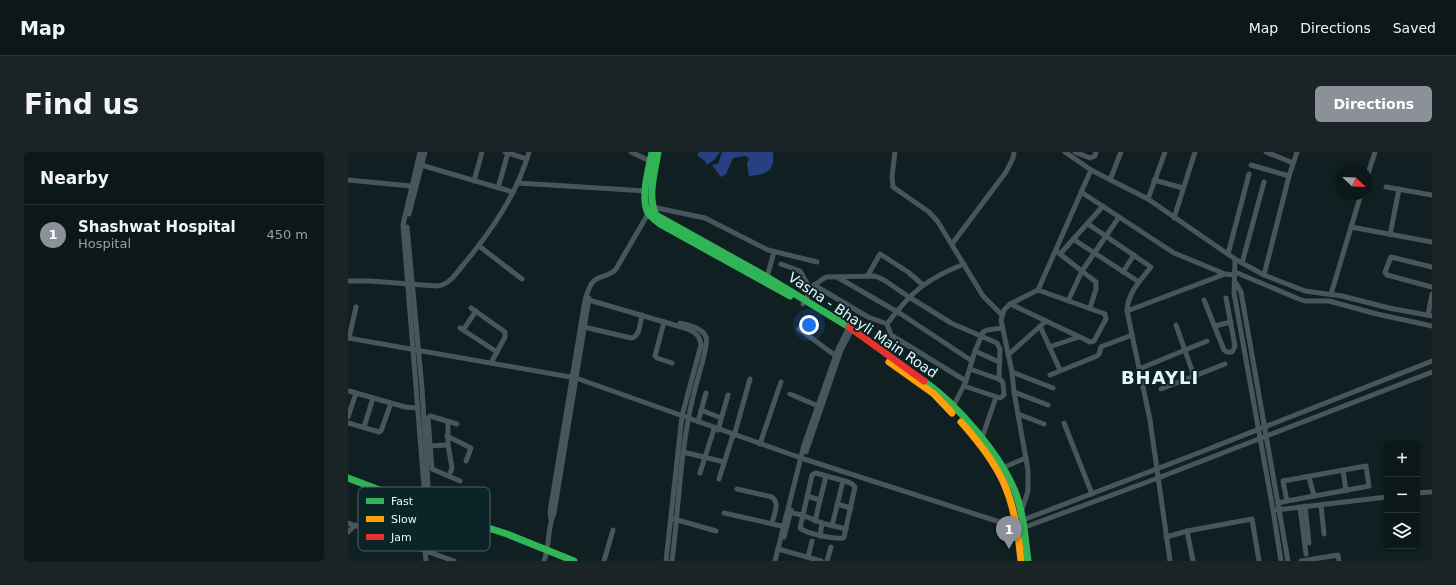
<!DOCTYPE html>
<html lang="en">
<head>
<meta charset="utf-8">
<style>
	body { margin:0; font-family:"DejaVu Sans",sans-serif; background:#1a2426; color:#f1f3f6 }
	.controls { position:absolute; right:12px; bottom:12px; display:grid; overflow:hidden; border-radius:6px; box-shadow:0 1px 3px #0004 }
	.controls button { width:36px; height:36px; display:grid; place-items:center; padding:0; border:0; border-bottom:1px solid #2c3638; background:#0c1719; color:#f1f3f6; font:20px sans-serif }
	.compass { position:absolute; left:988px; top:12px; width:36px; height:36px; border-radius:50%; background:#0c1719; box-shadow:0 1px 3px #0004; rotate:113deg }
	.you { position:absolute; left:461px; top:173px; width:14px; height:14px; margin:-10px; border:3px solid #fff; border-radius:50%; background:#1a73e8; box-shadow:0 0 0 6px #1a73e833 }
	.badge { display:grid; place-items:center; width:26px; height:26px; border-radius:50%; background:#8c9099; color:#fff; font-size:13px; font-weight:700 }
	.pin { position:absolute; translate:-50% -33px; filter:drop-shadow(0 1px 2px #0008) }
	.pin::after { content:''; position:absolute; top:21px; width:14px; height:12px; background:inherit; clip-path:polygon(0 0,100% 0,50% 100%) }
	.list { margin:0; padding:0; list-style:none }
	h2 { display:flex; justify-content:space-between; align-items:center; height:52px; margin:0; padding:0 16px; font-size:17px }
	h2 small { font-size:13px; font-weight:400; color:#9a9fa2 }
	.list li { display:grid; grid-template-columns:26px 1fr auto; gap:12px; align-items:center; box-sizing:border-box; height:60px; padding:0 16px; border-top:1px solid #2c3638 }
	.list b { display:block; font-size:15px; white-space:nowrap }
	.list p { margin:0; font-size:13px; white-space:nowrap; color:#9a9fa2 }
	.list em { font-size:13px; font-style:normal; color:#9a9fa2 }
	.icon { flex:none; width:22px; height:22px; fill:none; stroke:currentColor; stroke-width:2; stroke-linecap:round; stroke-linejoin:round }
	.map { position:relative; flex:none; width:1084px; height:409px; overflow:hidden; border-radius:6px }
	header { display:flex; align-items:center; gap:24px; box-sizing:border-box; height:56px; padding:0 20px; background:#0c1719; border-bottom:1px solid #2c3638 }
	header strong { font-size:19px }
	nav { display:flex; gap:22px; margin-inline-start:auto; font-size:14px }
	.intro { display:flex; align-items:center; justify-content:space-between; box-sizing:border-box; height:96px; padding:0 24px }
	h1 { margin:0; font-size:28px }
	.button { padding:10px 18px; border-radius:6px; background:#8c9099; color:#fff; font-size:14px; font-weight:700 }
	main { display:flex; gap:24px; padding:0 24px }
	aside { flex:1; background:#0c1719; border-radius:6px; box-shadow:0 1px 3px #0004 }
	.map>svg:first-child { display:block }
	.water { fill:#274082 }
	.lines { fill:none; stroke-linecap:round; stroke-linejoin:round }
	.street { stroke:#49555d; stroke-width:5 }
	.fast { stroke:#30b455; stroke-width:7 }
	.slow { stroke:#ff9f0a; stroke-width:7 }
	.jam { stroke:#e5322d; stroke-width:7 }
	.labels { text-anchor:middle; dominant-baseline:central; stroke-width:4; stroke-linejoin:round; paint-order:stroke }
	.street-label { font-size:14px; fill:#e7f6f8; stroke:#0a2427 }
	.district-label { font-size:18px; font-weight:bold; letter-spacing:1px; fill:#e7f6f8; stroke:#0a2427 }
	.key { fill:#0a2427; stroke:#4c6366; stroke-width:1 }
	.key-label { font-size:11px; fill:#e7f6f8 }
</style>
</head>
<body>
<header>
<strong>Map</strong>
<nav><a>Map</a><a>Directions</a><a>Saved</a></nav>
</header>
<div class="intro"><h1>Find us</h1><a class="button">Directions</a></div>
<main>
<aside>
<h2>Nearby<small></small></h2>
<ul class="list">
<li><span class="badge">1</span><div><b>Shashwat Hospital</b><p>Hospital</p></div><em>450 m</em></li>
</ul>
</aside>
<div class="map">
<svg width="1084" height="409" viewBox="0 0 1084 409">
	<rect width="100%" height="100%" fill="#101f21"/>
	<g class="water">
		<polygon points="351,0 372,0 366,8 359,13 357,9 349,3"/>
		<path d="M374 0H425C427 20 419 22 401 24L399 12 401 6 397 4 385 6 378 22 373 25 364 13 370 12Z"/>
	</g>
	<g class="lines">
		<g class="street">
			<polyline points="72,0 55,73 76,335 78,341 79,358"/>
			<polyline points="157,0 179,7"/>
			<polyline points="283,0 302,9"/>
			<polyline points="547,0 544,24 545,35 581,60 590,70 635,144 654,163"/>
			<polyline points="717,0 743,18 800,47 887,107 916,123 957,139 994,144 1041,156 1084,164"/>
			<polyline points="727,0 742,6 747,4 748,0"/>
			<polyline points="918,0 945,11"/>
			<polyline points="73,13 165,40"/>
			<polyline points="903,13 941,24"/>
			<polyline points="0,28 63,34 66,32"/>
			<polyline points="762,28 773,0"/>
			<polyline points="806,28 835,36"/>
			<polyline points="1018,28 1027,0"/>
			<polyline points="126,29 134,0"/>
			<polyline points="170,31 298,39"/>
			<polyline points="1038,35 1084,43"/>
			<polyline points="150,36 160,1"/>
			<polyline points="733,40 826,101 877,122 887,123"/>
			<polyline points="800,47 817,0"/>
			<polyline points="61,62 77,0"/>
			<polyline points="826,66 847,0"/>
			<path d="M740 72 803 115C792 129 780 140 779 159L802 268 822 409"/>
			<polyline points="59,75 74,236 80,334 78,341"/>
			<polyline points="1003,75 1084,90"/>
			<polyline points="1042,83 1051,37"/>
			<polyline points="725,87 791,130"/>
			<polyline points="604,92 658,20 665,6 666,0"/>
			<polyline points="131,94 174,127"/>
			<polyline points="708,99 748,130 748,137 742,156"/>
			<polyline points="712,102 755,54"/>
			<polyline points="880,102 901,22"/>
			<polyline points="887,107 886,141 925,358 933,409"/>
			<polyline points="894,111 916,30"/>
			<polyline points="433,112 452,119 463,138"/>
			<polyline points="1084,115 1043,105 1037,120 1039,123 1084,135"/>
			<polyline points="775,120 786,103"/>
			<polyline points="887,120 951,147 957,149 981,149 1029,162 1084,174"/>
			<polyline points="520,123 532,102 560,120 575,133"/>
			<polyline points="916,123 941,24 949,0"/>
			<polyline points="419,125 426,100"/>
			<polyline points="489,125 553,162 624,209"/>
			<path d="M0 129H22L88 134C101 134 108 121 116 112 144 78 169 42 181 0"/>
			<polyline points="888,131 893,140 940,409"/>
			<polyline points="466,133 520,165 539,172 543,183 618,229"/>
			<polyline points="983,142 1013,42"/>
			<path d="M241 148 340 177C348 181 352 184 353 193L334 264 318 409"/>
			<polyline points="856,148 876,198 879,200 884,200 887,194 878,146"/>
			<polyline points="720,149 734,119 771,65"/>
			<polyline points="455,152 466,133 478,125 527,124 536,128 561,145 603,171 649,191 652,197 651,227"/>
			<polyline points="662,152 736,187 742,190 746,189 758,167 757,162 690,138"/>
			<polyline points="123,156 157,180 157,185 143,211"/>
			<polyline points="779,159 877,122"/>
			<polyline points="1080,163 1084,142"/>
			<polyline points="316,170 307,204 309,206 324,211"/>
			<path d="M539 172C563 140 578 127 616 112"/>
			<polyline points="828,173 846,224"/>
			<polyline points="692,174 712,218"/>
			<polyline points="867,174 883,170"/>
			<path d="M236 175 283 186C292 185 292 171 294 163"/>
			<polyline points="112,176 149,200"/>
			<polyline points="451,177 488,204"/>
			<polyline points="115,178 128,159"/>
			<polyline points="0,186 228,226 453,306 658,372"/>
			<polyline points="1,186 8,155"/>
			<polyline points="701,195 731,185"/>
			<polyline points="627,199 651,210"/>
			<polyline points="660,203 698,169"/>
			<polyline points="1084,209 853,300 675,368 658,372 669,378 810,326 1084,220"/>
			<polyline points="791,217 859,189"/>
			<polyline points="664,220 705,236"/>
			<polyline points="702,223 749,204 751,202 753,195 755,194 784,183"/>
			<polyline points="616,234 652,246 656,243 655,231 653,228 622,217"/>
			<polyline points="813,237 877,212"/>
			<polyline points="1,239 57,255 69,256"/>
			<polyline points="666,240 700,253"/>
			<polyline points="442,242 470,254"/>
			<polyline points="605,255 618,229 627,199 635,180 639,178 654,176"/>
			<polyline points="353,258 373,266"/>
			<polyline points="670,262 696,272"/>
			<polyline points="0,265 8,241"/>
			<polyline points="100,270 100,293 104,316 101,324"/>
			<polyline points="350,270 358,241"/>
			<polyline points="0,271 31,280 33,279 43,251"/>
			<polyline points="716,271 744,342"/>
			<polyline points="109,272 82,264 80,266 84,317 112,329"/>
			<polyline points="16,275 25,246"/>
			<polyline points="370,278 380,243"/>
			<polyline points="99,284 123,296 118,309"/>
			<polyline points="386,284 402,227"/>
			<polyline points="634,286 648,245"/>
			<polyline points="412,292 433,230"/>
			<polyline points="79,294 100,293"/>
			<polyline points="335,300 376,310"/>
			<polyline points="458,300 493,198 504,177"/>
			<polyline points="654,316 678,306"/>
			<polyline points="995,318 998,339"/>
			<polyline points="352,321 366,277"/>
			<path d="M468 321 500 330 504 332 507 335 496 385 495 386C485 387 459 382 452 376L464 323Z"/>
			<polyline points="961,325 966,344"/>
			<polyline points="371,327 385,283"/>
			<path d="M389 337 424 345C432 351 426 363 424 371"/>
			<polyline points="1069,341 1084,340"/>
			<polyline points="459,344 472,348"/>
			<polyline points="930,351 939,349 1021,334 1018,314 935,329 939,349"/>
			<polyline points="489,352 503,356"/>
			<polyline points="973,353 976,382"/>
			<polyline points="957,354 961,391"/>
			<polyline points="952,355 958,402"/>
			<polyline points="928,358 1039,345"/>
			<polyline points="440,360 454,363 474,371 498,377"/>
			<polyline points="376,361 438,375"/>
			<polyline points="673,361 680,339 680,318 666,240 664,220 653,168 656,158 662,152 690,138 743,18"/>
			<path d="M203 367 202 360 237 148C239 142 241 134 245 130 251 123 260 126 268 117L304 55 357 66 420 98 469 110"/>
			<polyline points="326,367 368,379"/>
			<polyline points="467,369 478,324"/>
			<polyline points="0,371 106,409"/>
			<polyline points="484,374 495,329"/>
			<polyline points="839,379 904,367 911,409"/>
			<polyline points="0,380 7,373"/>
			<polyline points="472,384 474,371"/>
			<polyline points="436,385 443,358"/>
			<polyline points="818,385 839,379 845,409"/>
			<polyline points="430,397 473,409"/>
			<polyline points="77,398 78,409"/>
			<polyline points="460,405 464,389"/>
			<path d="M196 409C202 394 199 376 206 361L241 146"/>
			<polyline points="256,409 265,378"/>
			<path d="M324 409C331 354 332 299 345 245 347 234 361 193 358 185 355 176 341 173 332 171"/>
			<polyline points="427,409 456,293 490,197 501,175"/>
			<polyline points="479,409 483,395"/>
			<polyline points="953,409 990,403 991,409"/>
		</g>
		<g class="fast">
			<path d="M304 0C301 16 292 46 300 61 303 65 308 69 312 72L442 144"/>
			<path d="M310 0C307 20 299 44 308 63L419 125 501 175"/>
			<path d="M576 229C609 252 654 304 668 342 676 364 677 387 680 409"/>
			<polyline points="0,326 87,359 159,382 226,409"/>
		</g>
		<g class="slow">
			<polyline points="541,210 586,242 604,261"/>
			<path d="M613 270C656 318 667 345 673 409"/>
		</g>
		<polyline class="jam" points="501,175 576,229"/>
	</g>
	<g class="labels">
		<g class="street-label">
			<text transform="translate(515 173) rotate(34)">Vasna - Bhayli Main Road</text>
		</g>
		<g class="district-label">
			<text x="812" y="225">BHAYLI</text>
		</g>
	</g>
	<rect x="10" y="335" width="132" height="64" rx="6" class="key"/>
	<rect x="18" y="346" width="18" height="6" fill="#30b455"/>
	<rect x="18" y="364" width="18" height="6" fill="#ff9f0a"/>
	<rect x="18" y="382" width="18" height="6" fill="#e5322d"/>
	<g class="key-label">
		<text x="43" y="353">Fast</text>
		<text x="43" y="371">Slow</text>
		<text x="43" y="389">Jam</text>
	</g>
</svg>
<div class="controls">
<button>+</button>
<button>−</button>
<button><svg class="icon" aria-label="layers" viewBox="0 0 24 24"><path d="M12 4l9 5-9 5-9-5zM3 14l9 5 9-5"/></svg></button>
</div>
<svg class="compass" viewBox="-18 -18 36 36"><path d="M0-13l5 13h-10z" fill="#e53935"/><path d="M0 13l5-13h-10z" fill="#9a9fa2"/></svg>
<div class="you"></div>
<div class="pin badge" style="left:661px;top:397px">1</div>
</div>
</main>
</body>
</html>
